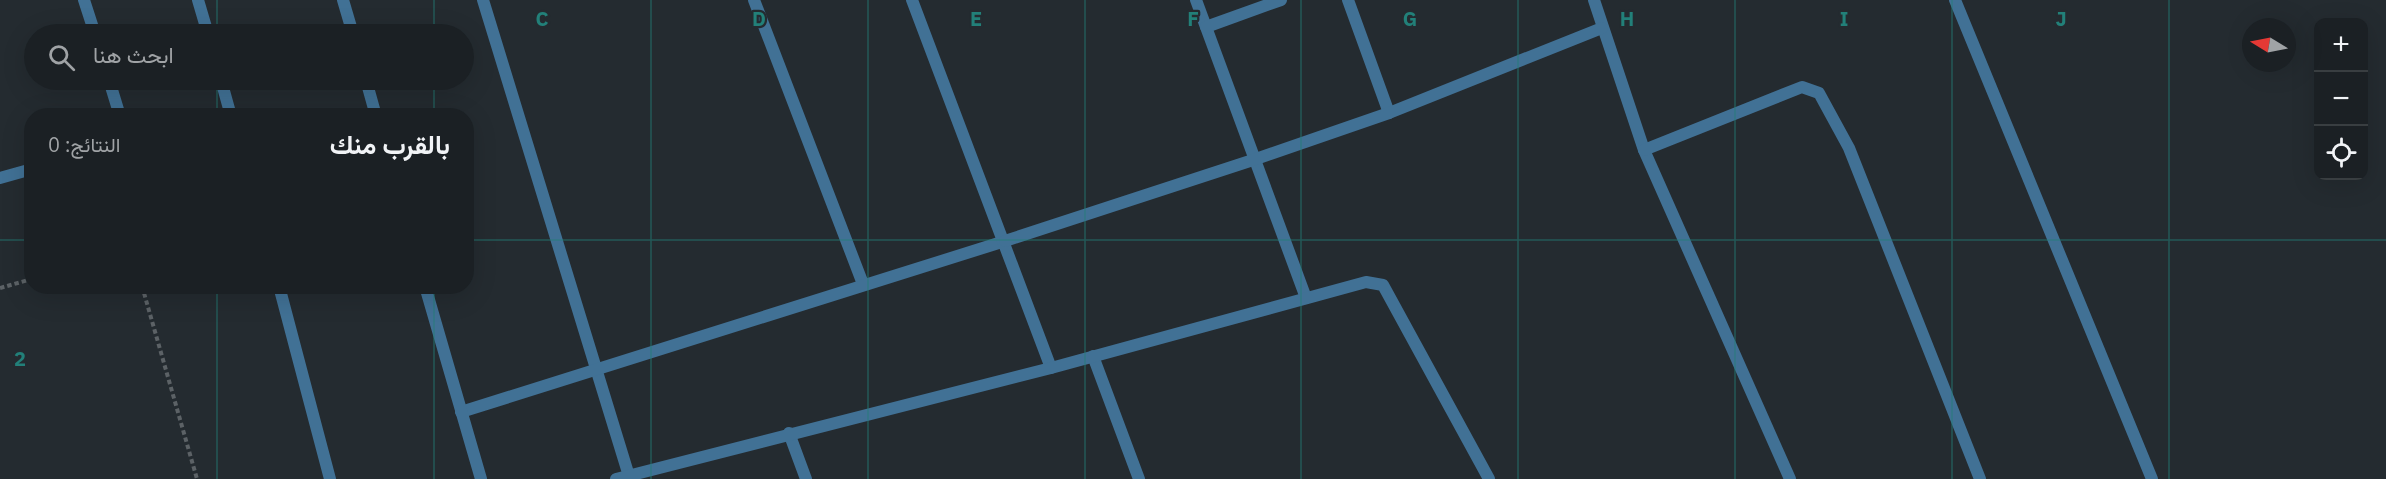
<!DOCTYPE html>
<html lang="ar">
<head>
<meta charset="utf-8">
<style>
	body { margin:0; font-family:"IBM Plex Sans",Vazirmatn,sans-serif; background:#282d31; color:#f1f3f6; direction:rtl }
	.controls { position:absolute; right:18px; top:18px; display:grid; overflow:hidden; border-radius:12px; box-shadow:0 6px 24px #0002 }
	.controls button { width:54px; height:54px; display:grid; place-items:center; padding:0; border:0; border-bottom:2px solid #393e41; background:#1b2024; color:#f1f3f6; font:30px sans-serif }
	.compass { position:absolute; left:2242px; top:18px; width:54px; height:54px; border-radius:50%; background:#1b2024; box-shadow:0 6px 24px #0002; rotate:280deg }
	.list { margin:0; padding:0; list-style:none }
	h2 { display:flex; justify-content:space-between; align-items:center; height:78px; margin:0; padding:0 24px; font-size:26px }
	h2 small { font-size:20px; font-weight:400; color:#a0a3a6 }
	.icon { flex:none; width:33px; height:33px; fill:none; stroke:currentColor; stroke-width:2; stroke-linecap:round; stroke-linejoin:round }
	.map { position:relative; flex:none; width:2386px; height:479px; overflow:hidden; direction:ltr }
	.search { position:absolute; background:#1b2024; box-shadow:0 6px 24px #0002; left:24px; top:24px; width:450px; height:66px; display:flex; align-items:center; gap:15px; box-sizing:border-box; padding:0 21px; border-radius:33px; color:#a0a3a6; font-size:22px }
	.panel { position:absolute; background:#1b2024; box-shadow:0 6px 24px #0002; left:24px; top:108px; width:450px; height:186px; border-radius:24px; direction:rtl }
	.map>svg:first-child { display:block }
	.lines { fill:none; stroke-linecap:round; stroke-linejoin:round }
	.path { stroke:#5c6266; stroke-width:4; stroke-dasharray:4.5 3; stroke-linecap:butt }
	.lane { stroke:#417195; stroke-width:12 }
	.street { stroke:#417195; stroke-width:12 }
	.grid { fill:none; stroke:#228079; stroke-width:1.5; stroke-opacity:0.55 }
	.grid-label { font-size:20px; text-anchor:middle; font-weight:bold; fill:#228079; stroke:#242b30; stroke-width:4.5; stroke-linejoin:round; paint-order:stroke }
</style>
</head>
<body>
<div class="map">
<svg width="2386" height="479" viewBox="0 0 2386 479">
	<rect width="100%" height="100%" fill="#242b30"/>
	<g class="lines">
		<g class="path">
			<polyline points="142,286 197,479"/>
			<polyline points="0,288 32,279"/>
		</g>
		<g class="lane">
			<polyline points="198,0 208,34"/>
			<polyline points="483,0 629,476"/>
			<polyline points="754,0 863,284"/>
			<polyline points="221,80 231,116"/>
			<polyline points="279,286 330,479"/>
			<polyline points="461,412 1005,241"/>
			<polyline points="789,433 806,479"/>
		</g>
		<g class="street">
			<polyline points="84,0 95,34"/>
			<polyline points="343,0 353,34"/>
			<polyline points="912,0 1051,368"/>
			<polyline points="1196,0 1306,298"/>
			<polyline points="1348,0 1389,113"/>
			<polyline points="1594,0 1644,150 1790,479"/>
			<polyline points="1955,0 2152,479"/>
			<polyline points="1206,27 1281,0"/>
			<polyline points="109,80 120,116"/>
			<polyline points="366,80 376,116"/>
			<polyline points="1644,150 1802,87 1819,93 1849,148 1980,479"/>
			<polyline points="0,178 32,169"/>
			<polyline points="1005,241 1253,160 1389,113 1602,28"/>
			<polyline points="425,286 481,479"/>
			<polyline points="1093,356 1139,479"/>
			<polyline points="616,479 1051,368 1366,282 1383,285 1489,479"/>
		</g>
	</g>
	<path class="grid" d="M217 0V34M434 0V34M651 0V479M868 0V479M1085 0V479M1301 0V479M1518 0V479M1735 0V479M1952 0V479M2169 0V479M217 80V116M434 80V116M0 240H32M466 240H2386M217 286V479M434 286V479"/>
	<g class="grid-label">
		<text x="542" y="26">C</text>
		<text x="759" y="26">D</text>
		<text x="976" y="26">E</text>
		<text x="1193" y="26">F</text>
		<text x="1410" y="26">G</text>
		<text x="1627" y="26">H</text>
		<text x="1844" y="26">I</text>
		<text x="2061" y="26">J</text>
		<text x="20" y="366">2</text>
	</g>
</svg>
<div class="controls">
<button>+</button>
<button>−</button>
<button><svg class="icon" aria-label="locate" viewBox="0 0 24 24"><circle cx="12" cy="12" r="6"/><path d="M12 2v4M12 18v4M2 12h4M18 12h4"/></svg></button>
</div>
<svg class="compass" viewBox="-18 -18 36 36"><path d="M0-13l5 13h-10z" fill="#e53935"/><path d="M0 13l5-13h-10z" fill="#a0a3a6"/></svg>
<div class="search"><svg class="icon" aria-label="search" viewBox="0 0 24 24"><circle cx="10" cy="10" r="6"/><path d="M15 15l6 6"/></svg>ابحث هنا</div>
<section class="panel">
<h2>بالقرب منك<small>النتائج: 0</small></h2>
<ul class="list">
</ul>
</section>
</div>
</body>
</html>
